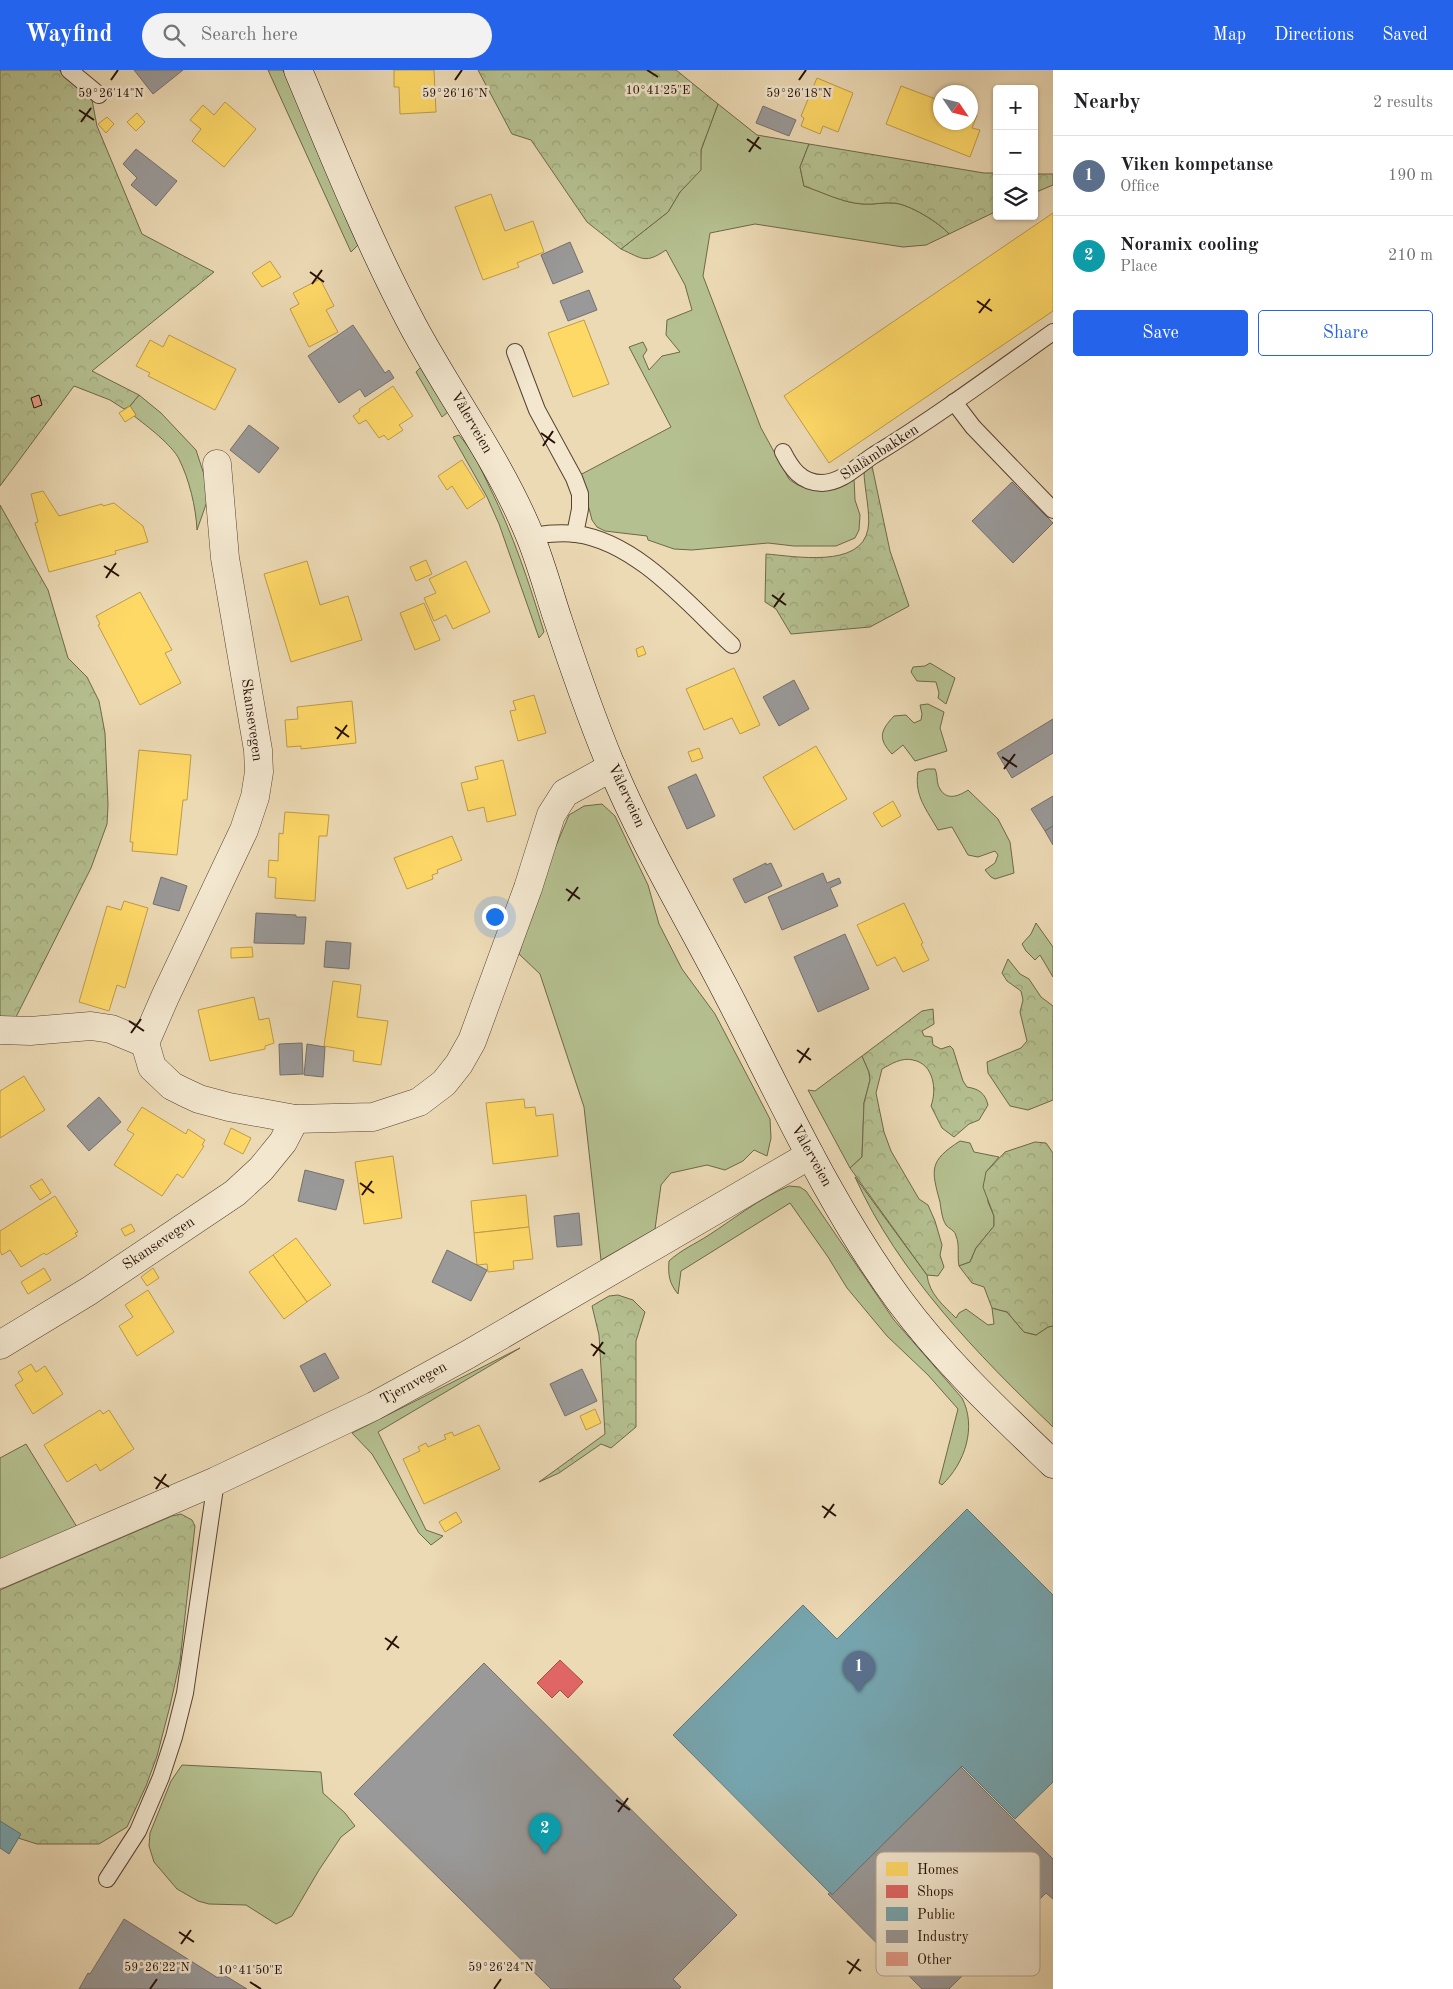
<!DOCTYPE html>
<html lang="en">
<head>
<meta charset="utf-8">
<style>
	body { margin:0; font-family:"Old Standard TT",serif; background:#f2f2f2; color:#202124 }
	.controls { position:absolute; right:15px; top:15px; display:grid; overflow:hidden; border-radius:5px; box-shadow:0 1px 4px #0004 }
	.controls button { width:45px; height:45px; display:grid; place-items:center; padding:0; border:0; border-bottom:1px solid #e0e0e0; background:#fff; color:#202124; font:25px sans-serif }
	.compass { position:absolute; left:933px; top:15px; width:45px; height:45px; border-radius:50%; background:#fff; box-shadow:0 1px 4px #0004; rotate:125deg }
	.you { position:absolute; left:494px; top:846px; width:18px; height:18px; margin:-12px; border:4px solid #fff; border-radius:50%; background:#1a73e8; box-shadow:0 0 0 8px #1a73e833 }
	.badge { display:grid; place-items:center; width:32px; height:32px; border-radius:50%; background:#2563eb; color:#fff; font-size:16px; font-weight:700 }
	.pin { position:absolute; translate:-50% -41px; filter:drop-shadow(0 1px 2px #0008) }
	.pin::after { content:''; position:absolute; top:26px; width:18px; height:15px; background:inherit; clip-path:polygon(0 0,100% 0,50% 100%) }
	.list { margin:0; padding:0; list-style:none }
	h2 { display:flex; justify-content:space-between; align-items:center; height:65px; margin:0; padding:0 20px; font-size:21px }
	h2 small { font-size:16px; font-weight:400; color:#757577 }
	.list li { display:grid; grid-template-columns:32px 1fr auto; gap:15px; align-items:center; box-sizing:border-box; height:80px; padding:0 20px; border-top:1px solid #e0e0e0 }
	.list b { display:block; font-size:19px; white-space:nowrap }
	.list p { margin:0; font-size:16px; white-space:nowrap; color:#757577 }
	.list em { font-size:16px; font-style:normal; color:#757577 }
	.actions { display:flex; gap:10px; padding:15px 20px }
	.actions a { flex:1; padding:11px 0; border:1px solid #2563eb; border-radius:5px; text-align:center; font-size:18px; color:#2563eb }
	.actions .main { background:#2563eb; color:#fff }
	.icon { flex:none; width:28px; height:28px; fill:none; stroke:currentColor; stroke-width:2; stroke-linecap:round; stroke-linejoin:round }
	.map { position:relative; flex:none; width:1053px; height:1919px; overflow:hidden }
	header { display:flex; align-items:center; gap:30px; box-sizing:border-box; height:70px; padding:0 25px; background:#2563eb; color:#fff }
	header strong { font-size:24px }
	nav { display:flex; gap:28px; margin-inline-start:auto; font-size:18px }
	.search { width:350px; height:45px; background:#f2f2f2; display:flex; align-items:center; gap:12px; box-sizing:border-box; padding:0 18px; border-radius:28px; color:#757577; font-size:19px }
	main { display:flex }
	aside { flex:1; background:#fff }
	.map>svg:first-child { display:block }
	.green { fill:#b5c090; stroke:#6e684a }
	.forest { fill:url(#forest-crowns); stroke:#6e684a }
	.homes { fill:#ffd966; stroke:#be9c49 }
	.shops { fill:#e06666; stroke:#a84c49 }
	.public { fill:#76a5af; stroke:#5e787c }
	.industry { fill:#999; stroke:#76706d }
	.building { fill:#e49b89; stroke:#260f05 }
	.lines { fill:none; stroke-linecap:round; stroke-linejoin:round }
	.lane-casing { stroke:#584231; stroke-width:18 }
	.street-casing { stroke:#584231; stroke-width:29 }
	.secondary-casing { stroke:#260f05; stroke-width:29 }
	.lane { stroke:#f3e7cf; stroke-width:16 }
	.street { stroke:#f3e7cf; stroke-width:28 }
	.secondary { stroke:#f3e7cf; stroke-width:28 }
	.ticks { fill:none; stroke:#260f05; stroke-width:2 }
	.labels { text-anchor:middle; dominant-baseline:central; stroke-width:5; stroke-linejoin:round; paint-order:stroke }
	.street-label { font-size:15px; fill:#260f05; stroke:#f3e7cf }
	.key { fill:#f3e7cf; stroke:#b6a692; stroke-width:1 }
	.key-label { font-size:14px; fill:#260f05 }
	.ticks-label { font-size:12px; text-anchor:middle; fill:#260f05; stroke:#f3e7cf; stroke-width:5; stroke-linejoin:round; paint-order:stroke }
</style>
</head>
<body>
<header>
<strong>Wayfind</strong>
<div class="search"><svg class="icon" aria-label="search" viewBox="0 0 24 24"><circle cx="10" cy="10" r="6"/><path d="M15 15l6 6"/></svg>Search here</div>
<nav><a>Map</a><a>Directions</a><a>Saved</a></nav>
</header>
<main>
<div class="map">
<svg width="1053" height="1919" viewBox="0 0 1053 1919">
	<defs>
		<pattern id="forest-crowns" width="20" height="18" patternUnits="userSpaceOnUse" patternTransform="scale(1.25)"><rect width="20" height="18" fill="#b5c090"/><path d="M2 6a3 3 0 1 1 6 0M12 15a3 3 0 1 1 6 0" fill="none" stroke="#9ca47b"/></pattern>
	</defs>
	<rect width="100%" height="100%" fill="#ecdab5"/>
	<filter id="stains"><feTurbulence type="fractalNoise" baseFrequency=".004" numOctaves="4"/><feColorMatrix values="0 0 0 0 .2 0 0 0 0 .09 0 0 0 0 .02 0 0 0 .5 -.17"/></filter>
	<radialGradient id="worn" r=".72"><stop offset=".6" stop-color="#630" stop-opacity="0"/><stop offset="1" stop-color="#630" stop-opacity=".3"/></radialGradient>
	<g class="green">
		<polygon points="268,0 283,0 358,175 351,182"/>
		<path d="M718 34 757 65 809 74 800 97 804 116C823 122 843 133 863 134 873 135 883 132 894 133 909 134 940 153 949 164L926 175 903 177 755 154 710 163 703 206 761 358 789 409C810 427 830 415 854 408L855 430 860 445 859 460 855 468 836 476H794L768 473 692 480 674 479 648 470 647 466 605 461 597 457 592 450 585 423 578 406 671 357 629 277 643 272 647 280 643 286 649 300 662 286 680 282 666 265 667 250 692 240 685 215 666 180C645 194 643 189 621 179L668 142 680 122 700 100 701 80Z"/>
		<polygon points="421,297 448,342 442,347 416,302"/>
		<path d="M139 325 161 343 196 380 210 423 197 460C196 437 189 409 179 389 172 375 147 356 134 346L136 345 130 336Z"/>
		<path d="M459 365C473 381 481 399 490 418 513 464 529 512 544 562L539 568 499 454 487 427 453 367Z"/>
		<polygon points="930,593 955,608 946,634 938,628 939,623 936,612 917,611 911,602 913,597 925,596"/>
		<path d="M928 634 944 642 940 658 947 681 915 691 903 675 892 684C877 668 881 660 894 646L906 645 914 653 921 650 922 644 920 635Z"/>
		<path d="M927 699H935C938 705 936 713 940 719 947 731 959 726 968 720L998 749 1010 772 1014 803 995 809 991 807 985 800 995 793 998 785 995 781 978 787 968 785 952 757 938 760C927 740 914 726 918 702Z"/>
		<polygon points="602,734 615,746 648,815 659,854 682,899 715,944 770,1049 771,1068 767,1086 754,1080 743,1091 725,1100 707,1095 671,1103 661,1115 655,1159 601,1190 584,1037 540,904 519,884 537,821 569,745 584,736"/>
		<polygon points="1036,853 1053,877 1053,907 1040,885 1035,890 1026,881 1022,874 1031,864"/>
		<polygon points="862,986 869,1002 870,1010 864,1033 862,1087 850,1098 808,1020 815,1021"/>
		<path d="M960 1071 970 1073 974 1082 999 1087 986 1102 988 1132 994 1146V1156L976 1178 970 1192 959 1196C957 1186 960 1175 956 1166 955 1160 949 1159 946 1155 942 1149 941 1139 940 1132 931 1099 929 1091 960 1071Z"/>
		<path d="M855 1107 927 1205C929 1224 944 1236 956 1248L959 1243 966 1239 988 1255 994 1254 992 1238 1007 1242 1024 1262 1036 1265 1048 1257 1053 1256V1357C978 1285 898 1203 855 1107Z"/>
		<path d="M789 1116 800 1117 806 1121 894 1250 962 1328C977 1357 965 1393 942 1415L939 1413 958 1339 928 1305 887 1266 847 1218 828 1187 790 1133 681 1201 678 1224C669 1213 668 1205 669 1191 681 1180 695 1174 709 1165 735 1148 760 1128 789 1116Z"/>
		<polygon points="520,1278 378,1362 426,1460 443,1466 431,1475 419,1463 372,1384 352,1363"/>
		<polygon points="26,1374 77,1457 0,1492 0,1388"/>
		<polygon points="182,1695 321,1702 323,1723 345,1743 355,1756 341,1767 319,1800 292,1846 276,1854 246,1835 209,1834 198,1831 177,1819 154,1792 149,1776 150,1763 171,1711"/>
	</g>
	<g class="forest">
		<polygon points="0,0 59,0 92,30 97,56 142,164 214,202 92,301 139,325 130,336 124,339 110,330 74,316 0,416"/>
		<polygon points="478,0 676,0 718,34 701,80 701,100 680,122 668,142 621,179 587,152 531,70 512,64"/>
		<path d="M809 74 984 103H997V141L949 164C940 153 909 134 894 133 883 132 873 135 863 134 843 133 822 122 804 116L800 97Z"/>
		<polygon points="1034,104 1053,104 1053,115 1034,123"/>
		<path d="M872 396 890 481 909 536 870 557 791 564 776 539 765 532 766 484C794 486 861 499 868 459 871 444 864 418 864 401Z"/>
		<polygon points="0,435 48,520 68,588 87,607 99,631 105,663 108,735 107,754 91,798 13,953 0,951"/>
		<polygon points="1008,889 1020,904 1029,909 1041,927 1053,936 1053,1030 1028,1040 1010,1036 988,1003 987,992 1021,978 1027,971 1020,942 1023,930 1021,921 1007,911 1002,903"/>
		<path d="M933 939 934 954 922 961 924 966 932 967 933 975 941 979 950 976 953 979 963 1011 967 1017C979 1019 985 1023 988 1035L979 1050 969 1054 954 1067 942 1058 931 1036C937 1020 934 994 913 990 902 987 891 994 882 999L876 1023 884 1062 891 1081 919 1129 928 1135 935 1151 942 1175 940 1185 944 1197 938 1206 927 1205 850 1098 862 1087 864 1033 870 1010 869 1002 862 986 922 941Z"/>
		<polygon points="1035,1072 1046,1073 1053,1083 1053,1256 1048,1257 1036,1265 1024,1262 1007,1242 992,1238 984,1217 972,1213 959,1196 970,1192 976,1178 994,1156 994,1146 983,1117 986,1102 1005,1082"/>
		<polygon points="618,1225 633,1230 645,1242 636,1271 636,1357 611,1378 601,1374 559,1403 539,1412 605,1364 599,1265 592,1236 609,1226"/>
		<polygon points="181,1444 192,1450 195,1456 180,1591 170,1636 157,1686 146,1716 127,1757 99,1774 37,1774 18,1768 0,1751 0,1520 172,1446"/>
	</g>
	<g class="homes">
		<polygon points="394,0 434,0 436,42 400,44 399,17 394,17"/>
		<polygon points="817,8 853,23 838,62 823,56 820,64 801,56 804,48 801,46"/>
		<polygon points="901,16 941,31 941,52 971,52 971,43 977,45 972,58 980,60 970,87 886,54"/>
		<polygon points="956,16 966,20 965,22 954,22"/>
		<polygon points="225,32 256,59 224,97 192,71 201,59 190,50 203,35 214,45"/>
		<polygon points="137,43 145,52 136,61 127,52"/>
		<polygon points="107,47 114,54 106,63 98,54"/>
		<polygon points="491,124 505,161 533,151 544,182 517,193 519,197 483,210 455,137"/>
		<polygon points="1053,143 1053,241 829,393 784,326"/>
		<polygon points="270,191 281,207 262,217 252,203"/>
		<polygon points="320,209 334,236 326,240 338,262 309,277 290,239 299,234 293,223"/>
		<polygon points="584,250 609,314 573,327 548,263"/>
		<polygon points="169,265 236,299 215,340 148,306 150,303 136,296 150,270 163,277"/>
		<polygon points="393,316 413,346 399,355 403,360 388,370 384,365 379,368 366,350 359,354 353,346 360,341 359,339"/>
		<polygon points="130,336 136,345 125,352 119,343"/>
		<polygon points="462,390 485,427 467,439 452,416 447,420 438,406"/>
		<polygon points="43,421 59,446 102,434 103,436 114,433 143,456 148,472 115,481 116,484 49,502 35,453 38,452 31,424"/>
		<polygon points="426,490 432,504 416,511 410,497"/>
		<polygon points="307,491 320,535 348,526 362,570 291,592 264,504"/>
		<polygon points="466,491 490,542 453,559 446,545 434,551 424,528 436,523 429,509"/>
		<polygon points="140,522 172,580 165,583 181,613 140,635 98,555 100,554 96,546"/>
		<polygon points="424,533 440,570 415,580 400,543"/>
		<polygon points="643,576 646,584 638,587 636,579"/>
		<polygon points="734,598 760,655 740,664 732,648 704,660 686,619"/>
		<polygon points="534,625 546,663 518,671 510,641 516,640 513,631"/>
		<polygon points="352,631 356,673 301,679 301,676 287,677 285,650 298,649 297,637"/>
		<polygon points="816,676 847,729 794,760 763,707"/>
		<polygon points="699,678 703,688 692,692 688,682"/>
		<polygon points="139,680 191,685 187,730 183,730 177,785 132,781 133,772 130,772"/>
		<polygon points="503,690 516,745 487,752 484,737 468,741 461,713 478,709 475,697"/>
		<polygon points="893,731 901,746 882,757 873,743"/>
		<polygon points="285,742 329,745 327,766 319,766 315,831 275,828 276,808 268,807 269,790 278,791 279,763 283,764"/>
		<polygon points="452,766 462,790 437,800 438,803 432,805 433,809 407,819 394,788"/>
		<polygon points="124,831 148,838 125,918 117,915 109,941 79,932 107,836 121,840"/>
		<polygon points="904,833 923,873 921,874 929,890 903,902 895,887 877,896 857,855"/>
		<polygon points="252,877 253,887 231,888 231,878"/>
		<polygon points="333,911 361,915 357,947 388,951 381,995 353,991 354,981 324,976"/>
		<polygon points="254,927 259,950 269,948 274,973 265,976 265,979 210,991 198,940"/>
		<polygon points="24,1006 45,1040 0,1068 0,1021"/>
		<polygon points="524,1029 525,1038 535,1037 536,1046 553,1044 558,1086 493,1094 486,1033"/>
		<polygon points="142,1037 186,1064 188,1059 205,1070 202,1075 204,1076 183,1108 177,1104 162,1126 114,1095 134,1064 127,1060"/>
		<polygon points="231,1058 251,1068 243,1084 224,1074"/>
		<polygon points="393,1086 402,1148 364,1154 355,1092"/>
		<polygon points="42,1109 51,1123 40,1130 30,1116"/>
		<polygon points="526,1125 529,1157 474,1163 471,1131"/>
		<polygon points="55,1126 78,1162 75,1163 77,1166 46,1185 44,1183 21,1197 10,1180 2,1185 0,1181 0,1161"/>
		<polygon points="131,1154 135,1161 125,1166 121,1159"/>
		<polygon points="529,1157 533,1189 513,1191 514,1199 488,1202 487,1194 477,1195 474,1163"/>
		<polygon points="296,1168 331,1215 307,1232 273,1185"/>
		<polygon points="273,1185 307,1232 284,1249 249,1202"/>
		<polygon points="44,1198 51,1210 28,1224 21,1212"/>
		<polygon points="153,1198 159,1208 147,1216 141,1207"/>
		<polygon points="148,1220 174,1262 137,1286 119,1256 133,1247 125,1235"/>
		<polygon points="31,1294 36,1302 45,1296 63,1324 33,1344 15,1315 23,1310 18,1302"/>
		<polygon points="595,1339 601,1353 586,1360 580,1346"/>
		<polygon points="100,1340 103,1344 109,1340 134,1379 100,1401 96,1394 67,1412 44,1375"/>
		<polygon points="479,1355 500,1399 424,1434 403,1389 420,1381 418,1377 426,1373 428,1377 446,1369 444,1365 452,1362 454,1366"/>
		<polygon points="456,1442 462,1452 445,1462 439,1452"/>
	</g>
	<polygon class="shops" points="560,1590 583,1612 568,1628 560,1620 552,1628 537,1613"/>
	<g class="public">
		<polygon points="967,1439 1053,1525 1053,1712 1015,1749 962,1696 832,1825 673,1665 803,1535 837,1569"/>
		<polygon points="0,1751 21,1764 9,1784 0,1778"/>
	</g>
	<g class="industry">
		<polygon points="134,0 183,0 153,24"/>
		<polygon points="763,36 796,50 789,66 756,53"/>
		<polygon points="136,79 177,111 156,136 131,115 137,108 123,94"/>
		<polygon points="570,172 583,202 553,214 541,185"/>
		<polygon points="589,220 597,240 568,251 560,231"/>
		<polygon points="353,255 385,303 389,300 394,308 365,327 360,319 339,333 308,286"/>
		<polygon points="249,355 279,378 259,403 230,380"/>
		<polygon points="1012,412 1053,453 1013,493 972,451"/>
		<polygon points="794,610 809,639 779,656 763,627"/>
		<polygon points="1053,649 1053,683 1012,708 997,683"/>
		<polygon points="696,704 715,746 687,759 668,717"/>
		<polygon points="1053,726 1053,756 1045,761 1031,739"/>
		<polygon points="1053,756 1053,775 1045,761"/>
		<polygon points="766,793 766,795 771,793 782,816 745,833 733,809"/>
		<polygon points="823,803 827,813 839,808 841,813 830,818 838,836 782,860 768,827"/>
		<polygon points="161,807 187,816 179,841 153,834"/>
		<polygon points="256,843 296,845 296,847 306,847 304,874 254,873"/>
		<polygon points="845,864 869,919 818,942 794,887"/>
		<polygon points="326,871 351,873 349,899 324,897"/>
		<polygon points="302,973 303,1004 280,1005 279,974"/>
		<polygon points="307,974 325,977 323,1007 304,1005"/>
		<polygon points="99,1027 121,1052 89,1081 67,1056"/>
		<polygon points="305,1100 344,1110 336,1140 298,1131"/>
		<polygon points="579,1143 582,1175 557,1177 554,1146"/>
		<polygon points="447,1180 487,1200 471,1231 432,1212"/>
		<polygon points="325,1283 339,1308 314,1322 300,1296"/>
		<polygon points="582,1299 597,1331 565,1346 550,1314"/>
		<polygon points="484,1593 737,1845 673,1909 681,1917 679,1919 551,1919 354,1724"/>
		<polygon points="961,1697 1053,1789 1053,1829 1046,1823 949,1919 922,1919 828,1824 830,1822 832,1825"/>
		<polygon points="124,1849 218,1908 221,1903 247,1919 79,1919 88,1903 90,1904"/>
	</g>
	<polygon class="building" points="39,325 42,335 34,338 31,328"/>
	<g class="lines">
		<g class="lane-casing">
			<g id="lane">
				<polyline points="69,0 99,25"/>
				<polyline points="515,282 537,340 574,408 580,424 580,439 575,464"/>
				<polyline points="954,332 973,357 1053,440"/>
				<path d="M783 382C791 398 801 413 822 413 843 412 857 396 874 385 936 347 994 304 1053 262"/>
				<path d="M530 466C545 464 560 462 576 464 637 472 689 535 732 575"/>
				<polyline points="107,1809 138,1761 161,1707 174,1667 185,1623 216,1411"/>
			</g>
		</g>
		<g class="street-casing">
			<g id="street">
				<polyline points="217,394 225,488 258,680 259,702 255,727 244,760 165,927 145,973 152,997 172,1016 184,1022 199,1029 229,1037 295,1049 373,1047 419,1032 444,1013 459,994 472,971 528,818 551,745 565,723 612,697"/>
				<polyline points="0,960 30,961 91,956 111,959 145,973"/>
				<polyline points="0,1275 89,1221 235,1123 261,1099 283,1072 295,1049"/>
				<polyline points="0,1504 216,1411 374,1336 467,1285 810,1085"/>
			</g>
		</g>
		<g class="secondary-casing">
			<path id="secondary" d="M298 0C334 86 369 173 413 256 451 327 500 392 530 466 541 493 549 523 558 550 574 598 591 647 610 693 642 770 685 842 723 915 779 1022 828 1133 899 1230 944 1291 999 1342 1053 1394"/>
		</g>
		<use href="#lane" class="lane"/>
		<use href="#street" class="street"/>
		<use href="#secondary" class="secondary"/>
	</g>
	<path class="ticks" d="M647 0 658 7M111 10 118 0M455 10 462 0M799 10 806 0M79 40 94 50M81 52 91 38M747 69 761 79M749 82 759 67M310 202 324 212M312 214 322 200M977 231 992 241M979 243 990 229M541 363 555 373M543 376 553 361M104 496 119 506M106 508 116 493M772 525 786 535M774 537 784 523M335 657 349 667M337 669 347 655M1002 687 1017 697M1004 699 1015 684M566 819 580 829M568 831 578 817M129 951 144 961M131 963 141 949M797 980 811 990M799 993 809 978M360 1113 374 1123M362 1125 372 1111M591 1274 605 1284M593 1286 603 1272M154 1407 169 1417M156 1419 166 1404M822 1436 836 1446M824 1448 834 1434M385 1568 399 1578M387 1580 397 1566M616 1730 630 1740M618 1742 628 1728M179 1862 194 1872M181 1874 191 1860M847 1891 861 1901M849 1904 859 1889M250 1912 261 1919M150 1919 157 1909M494 1919 501 1909"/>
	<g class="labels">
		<g class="street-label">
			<text transform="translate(471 353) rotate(60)">Vålerveien</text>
			<text transform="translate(880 383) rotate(-33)">Slalåmbakken</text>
			<text transform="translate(251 650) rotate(82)">Skansevegen</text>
			<text transform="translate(626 726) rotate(65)">Vålerveien</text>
			<text transform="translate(811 1086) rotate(61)">Vålerveien</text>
			<text transform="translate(159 1174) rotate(-34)">Skansevegen</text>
			<text transform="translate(414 1314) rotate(-29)">Tjernvegen</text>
		</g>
	</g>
	<rect x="876" y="1782" width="164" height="124" rx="8" class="key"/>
	<rect x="886" y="1792" width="22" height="14" fill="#ffd966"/>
	<rect x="886" y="1815" width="22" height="13" fill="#e06666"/>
	<rect x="886" y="1837" width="22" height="14" fill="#76a5af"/>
	<rect x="886" y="1860" width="22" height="13" fill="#999"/>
	<rect x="886" y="1882" width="22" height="14" fill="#e49b89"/>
	<g class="key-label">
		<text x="917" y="1804">Homes</text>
		<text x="917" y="1826">Shops</text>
		<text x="917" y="1849">Public</text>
		<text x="917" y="1871">Industry</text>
		<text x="917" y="1894">Other</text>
	</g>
	<g class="ticks-label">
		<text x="658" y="24">10°41'25"E</text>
		<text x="111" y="27">59°26'14"N</text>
		<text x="455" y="27">59°26'16"N</text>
		<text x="799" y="27">59°26'18"N</text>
		<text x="157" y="1901">59°26'22"N</text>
		<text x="501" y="1901">59°26'24"N</text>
		<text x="250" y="1904">10°41'50"E</text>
	</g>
	<rect width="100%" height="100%" filter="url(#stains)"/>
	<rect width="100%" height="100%" fill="url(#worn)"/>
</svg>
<div class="controls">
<button>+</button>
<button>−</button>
<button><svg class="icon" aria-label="layers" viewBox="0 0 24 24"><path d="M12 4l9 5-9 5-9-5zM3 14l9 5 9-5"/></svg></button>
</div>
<svg class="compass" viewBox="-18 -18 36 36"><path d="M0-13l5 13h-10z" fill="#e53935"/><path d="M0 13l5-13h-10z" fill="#757577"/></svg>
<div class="you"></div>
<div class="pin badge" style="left:859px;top:1622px;background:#5c6f8a">1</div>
<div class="pin badge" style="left:545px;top:1784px;background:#0f9aa8">2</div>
</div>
<aside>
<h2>Nearby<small>2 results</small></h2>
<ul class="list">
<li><span class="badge" style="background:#5c6f8a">1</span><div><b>Viken kompetanse</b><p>Office</p></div><em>190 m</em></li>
<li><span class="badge" style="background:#0f9aa8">2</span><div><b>Noramix cooling</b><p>Place</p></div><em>210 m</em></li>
</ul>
<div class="actions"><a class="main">Save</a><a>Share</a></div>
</aside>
</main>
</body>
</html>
